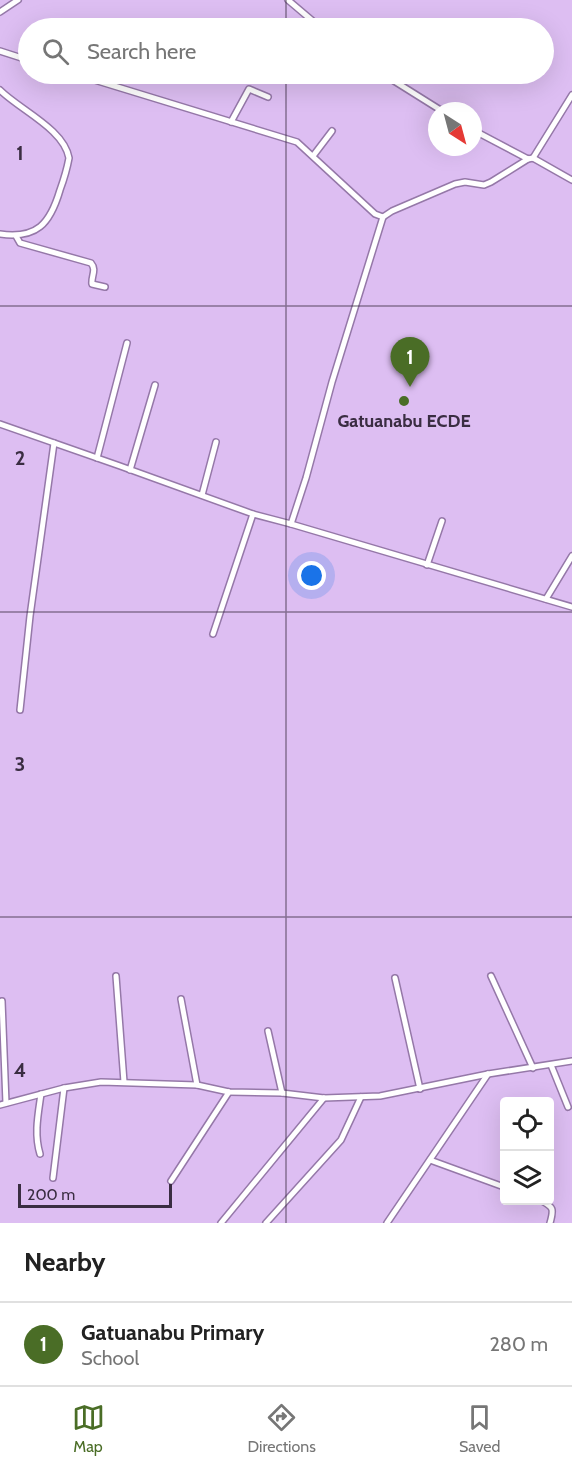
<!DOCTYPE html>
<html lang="en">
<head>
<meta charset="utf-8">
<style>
	body { margin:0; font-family:Cabin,sans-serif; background:#f6f6f6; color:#222 }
	.controls { position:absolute; right:18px; bottom:18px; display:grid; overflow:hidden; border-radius:6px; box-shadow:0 6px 24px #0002 }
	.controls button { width:54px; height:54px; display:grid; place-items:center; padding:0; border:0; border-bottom:2px solid #e0e0e0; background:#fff; color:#222; font:30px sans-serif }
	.compass { position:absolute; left:428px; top:102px; width:54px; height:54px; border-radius:50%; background:#fff; box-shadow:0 6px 24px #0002; rotate:144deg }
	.scale { position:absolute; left:18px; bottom:15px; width:154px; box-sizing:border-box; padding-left:6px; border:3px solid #3a2d42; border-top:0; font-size:16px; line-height:21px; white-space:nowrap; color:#3a2d42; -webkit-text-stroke:4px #ddbef2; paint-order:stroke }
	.you { position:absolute; left:312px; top:576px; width:21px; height:21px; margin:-15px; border:4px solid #fff; border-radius:50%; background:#1a73e8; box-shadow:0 0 0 9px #1a73e833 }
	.badge { display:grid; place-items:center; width:39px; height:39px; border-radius:50%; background:#4a6d26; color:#fff; font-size:20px; font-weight:700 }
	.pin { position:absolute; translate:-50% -50px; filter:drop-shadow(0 2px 3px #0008) }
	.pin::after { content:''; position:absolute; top:32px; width:21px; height:18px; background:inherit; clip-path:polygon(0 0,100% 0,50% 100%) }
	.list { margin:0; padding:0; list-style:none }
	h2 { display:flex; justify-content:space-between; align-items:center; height:78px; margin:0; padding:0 24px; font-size:26px }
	h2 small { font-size:20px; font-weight:400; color:#767676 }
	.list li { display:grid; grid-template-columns:39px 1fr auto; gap:18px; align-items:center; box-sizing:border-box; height:84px; padding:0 24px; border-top:2px solid #e0e0e0 }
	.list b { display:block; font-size:22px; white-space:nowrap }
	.list p { margin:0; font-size:20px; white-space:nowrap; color:#767676 }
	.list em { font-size:20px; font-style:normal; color:#767676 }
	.icon { flex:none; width:33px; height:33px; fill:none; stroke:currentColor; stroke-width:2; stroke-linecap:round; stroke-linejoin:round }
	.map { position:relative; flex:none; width:572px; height:1223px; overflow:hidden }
	.search { position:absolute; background:#fff; box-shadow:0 6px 24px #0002; left:18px; right:18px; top:18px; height:66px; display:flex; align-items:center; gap:15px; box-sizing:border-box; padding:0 21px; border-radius:33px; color:#767676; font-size:22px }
	.sheet { height:162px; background:#fff }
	nav { display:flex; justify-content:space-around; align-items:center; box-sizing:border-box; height:84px; border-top:2px solid #e0e0e0; background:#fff; font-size:16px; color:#767676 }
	nav a { display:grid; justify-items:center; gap:3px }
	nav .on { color:#4a6d26 }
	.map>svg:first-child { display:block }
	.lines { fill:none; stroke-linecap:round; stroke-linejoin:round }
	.minor-casing { stroke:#9578a8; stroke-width:8 }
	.minor { stroke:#fff; stroke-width:5 }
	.grid { fill:none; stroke:#3a2d42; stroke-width:1.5; stroke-opacity:0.55 }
	.poi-dot { fill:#4a6d26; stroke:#ddbef2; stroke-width:2 }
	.labels { text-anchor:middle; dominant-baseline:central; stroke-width:6; stroke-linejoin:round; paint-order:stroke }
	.poi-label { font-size:18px; font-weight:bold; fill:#3a2d42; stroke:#ddbef2 }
	.grid-label { font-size:20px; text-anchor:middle; font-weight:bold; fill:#3a2d42; stroke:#ddbef2; stroke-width:6; stroke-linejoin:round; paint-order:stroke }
</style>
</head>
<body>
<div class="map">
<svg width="572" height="1223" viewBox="0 0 572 1223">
	<rect width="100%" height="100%" fill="#ddbef2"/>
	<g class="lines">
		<g class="minor-casing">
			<g id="minor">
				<polyline points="288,0 321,28"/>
				<polyline points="0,12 18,0"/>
				<polyline points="0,51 28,60"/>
				<polyline points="75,74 297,142 375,214 383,217 392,211 455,184 465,182 484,185 491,182 528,159"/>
				<polyline points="383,74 442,111"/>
				<path d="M0 90C20 110 64 129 69 158 67 169 64 179 60 190 50 224 37 239 0 234"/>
				<polyline points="231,122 249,89 268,97"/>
				<polyline points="473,130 528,159 533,158 572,180"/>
				<polyline points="313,156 332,131"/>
				<polyline points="533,158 572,95"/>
				<path d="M16 236 20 243 91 263C97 270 91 276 92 284L105 287"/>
				<polyline points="0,424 120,466 253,514 291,524 572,607"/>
				<polyline points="97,458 127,343"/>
				<polyline points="130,470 155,385"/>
				<polyline points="202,495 216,442"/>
				<polyline points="291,524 306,478 332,382 383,217"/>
				<polyline points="427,565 442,521"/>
				<polyline points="546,599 572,556"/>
				<polyline points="213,634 253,514"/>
				<polyline points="20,710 30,616 54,443"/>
				<polyline points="116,976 124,1082"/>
				<polyline points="491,976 533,1068"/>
				<polyline points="395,978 420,1089"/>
				<polyline points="181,999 197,1085"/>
				<polyline points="2,1001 6,1103"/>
				<polyline points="268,1031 282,1093"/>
				<polyline points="551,1065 568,1107"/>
				<polyline points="0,1105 64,1088 101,1082 197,1085 229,1092 282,1093 324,1098 380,1096 488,1074 572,1061"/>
				<path d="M40 1154C34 1134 38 1115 41 1094"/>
				<polyline points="430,1160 504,1187"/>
				<polyline points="53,1178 64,1088"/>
				<polyline points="171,1181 229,1092"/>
				<path d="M540 1200C554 1207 554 1209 550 1223"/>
				<polyline points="221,1223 324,1098"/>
				<polyline points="266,1223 341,1140 361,1097"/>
				<polyline points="387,1223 488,1074"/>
			</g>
		</g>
		<use href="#minor" class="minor"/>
	</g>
	<path class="grid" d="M286 0V28M286 74V1223M0 306H572M0 612H572M0 917H572"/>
	<circle class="poi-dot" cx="404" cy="401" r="6"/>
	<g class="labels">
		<g class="poi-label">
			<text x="404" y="421">Gatuanabu ECDE</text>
		</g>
	</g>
	<g class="grid-label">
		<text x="20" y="160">1</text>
		<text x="20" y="465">2</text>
		<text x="20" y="771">3</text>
		<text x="20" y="1077">4</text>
	</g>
</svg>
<div class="controls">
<button><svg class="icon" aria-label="locate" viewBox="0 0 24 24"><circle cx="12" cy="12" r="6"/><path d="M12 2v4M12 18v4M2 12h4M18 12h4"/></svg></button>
<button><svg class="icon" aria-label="layers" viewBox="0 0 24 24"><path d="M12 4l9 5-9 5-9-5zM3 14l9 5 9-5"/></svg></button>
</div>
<svg class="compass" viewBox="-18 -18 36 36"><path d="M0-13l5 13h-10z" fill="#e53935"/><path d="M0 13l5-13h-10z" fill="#767676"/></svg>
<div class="scale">200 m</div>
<div class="you"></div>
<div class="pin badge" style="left:410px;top:387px">1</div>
<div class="search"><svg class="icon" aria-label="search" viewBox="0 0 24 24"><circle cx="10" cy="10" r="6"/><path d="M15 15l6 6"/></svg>Search here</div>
</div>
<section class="sheet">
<h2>Nearby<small></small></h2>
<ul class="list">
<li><span class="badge">1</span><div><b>Gatuanabu Primary</b><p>School</p></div><em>280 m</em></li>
</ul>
</section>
<nav>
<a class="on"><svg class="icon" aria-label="map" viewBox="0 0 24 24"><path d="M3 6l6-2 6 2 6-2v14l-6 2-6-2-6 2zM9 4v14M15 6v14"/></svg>Map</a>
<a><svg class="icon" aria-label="directions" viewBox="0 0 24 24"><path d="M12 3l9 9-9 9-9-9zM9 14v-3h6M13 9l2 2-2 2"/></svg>Directions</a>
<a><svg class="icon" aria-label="saved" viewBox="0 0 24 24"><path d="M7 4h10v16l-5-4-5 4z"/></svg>Saved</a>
</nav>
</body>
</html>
